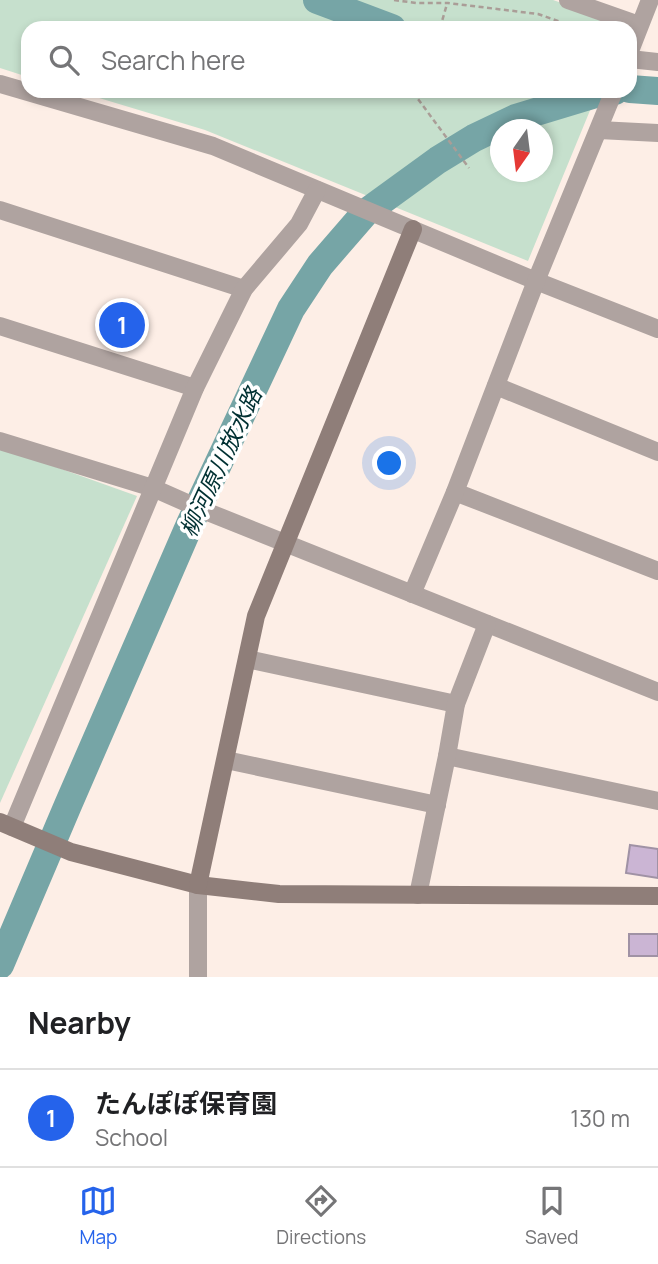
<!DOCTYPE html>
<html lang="en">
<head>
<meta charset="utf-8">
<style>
	body { margin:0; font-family:Manrope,"Noto Sans JP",sans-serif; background:#f6f6f6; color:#202124 }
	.compass { position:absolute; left:490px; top:119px; width:63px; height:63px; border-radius:50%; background:#fff; box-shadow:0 4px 10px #0003; rotate:194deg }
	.you { position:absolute; left:390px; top:464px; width:24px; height:24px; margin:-18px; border:5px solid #fff; border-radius:50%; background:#1a73e8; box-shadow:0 0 0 10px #1a73e833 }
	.badge { display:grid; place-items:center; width:46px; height:46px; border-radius:50%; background:#2563eb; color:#fff; font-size:23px; font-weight:700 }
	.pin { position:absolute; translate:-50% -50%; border:4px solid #fff; box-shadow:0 2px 7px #0006 }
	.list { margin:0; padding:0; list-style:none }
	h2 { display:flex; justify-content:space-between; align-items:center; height:91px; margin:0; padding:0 28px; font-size:30px }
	h2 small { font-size:23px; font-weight:400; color:#757577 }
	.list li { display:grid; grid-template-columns:46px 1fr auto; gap:21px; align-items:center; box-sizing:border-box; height:98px; padding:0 28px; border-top:2px solid #e0e0e0 }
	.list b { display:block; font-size:26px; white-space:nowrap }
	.list p { margin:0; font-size:23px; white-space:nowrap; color:#757577 }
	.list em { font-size:23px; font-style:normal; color:#757577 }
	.icon { flex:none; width:38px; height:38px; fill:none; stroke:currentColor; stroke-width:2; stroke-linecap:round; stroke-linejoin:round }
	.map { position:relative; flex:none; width:658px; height:977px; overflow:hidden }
	.search { position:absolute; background:#fff; box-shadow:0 4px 10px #0003; left:21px; right:21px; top:21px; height:77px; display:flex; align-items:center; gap:18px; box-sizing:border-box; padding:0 24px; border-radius:21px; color:#757577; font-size:26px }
	.sheet { height:189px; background:#fff }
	nav { display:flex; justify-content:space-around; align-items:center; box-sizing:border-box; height:98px; border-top:2px solid #e0e0e0; background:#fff; font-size:19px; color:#757577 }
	nav a { display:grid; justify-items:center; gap:4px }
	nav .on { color:#2563eb }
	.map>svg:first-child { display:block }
	.green { fill:#c6e0cd; fill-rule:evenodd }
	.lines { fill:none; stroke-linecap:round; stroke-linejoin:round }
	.river { stroke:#76a5a6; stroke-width:28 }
	.building { fill:#cbb5d4; stroke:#a092a5; stroke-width:2 }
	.path { stroke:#aa9d97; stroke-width:2.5; stroke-dasharray:5 3.5; stroke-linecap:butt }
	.street { stroke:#afa3a0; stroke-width:18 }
	.secondary { stroke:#8f7e79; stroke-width:18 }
	.labels { text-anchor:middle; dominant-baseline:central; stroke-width:7; stroke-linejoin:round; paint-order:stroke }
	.water-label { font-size:23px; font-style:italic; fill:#003032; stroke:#fff }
</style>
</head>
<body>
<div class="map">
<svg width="658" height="977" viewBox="0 0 658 977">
	<rect width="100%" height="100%" fill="#fdeee6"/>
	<g class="green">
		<polygon points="0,0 553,0 626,25 624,28 28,28 28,77 0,68"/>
		<path d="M76 91H598L528 261 205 130ZM500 130H542V172H500Z"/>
		<polygon points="0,447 137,496 0,803"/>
	</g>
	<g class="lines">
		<g class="river">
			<polyline points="317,0 392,28"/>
			<polyline points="630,89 658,91"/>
			<polyline points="0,965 68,805 190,524 291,309 320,265 365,213 438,160 474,138 516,118 592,95 615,91"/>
		</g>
	</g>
	<g class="building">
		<polygon points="630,845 658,849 658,878 626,873"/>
		<rect x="629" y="934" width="29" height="22"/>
	</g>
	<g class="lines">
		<g class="path">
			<polyline points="394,0 416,3 448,3 538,14 578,28"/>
			<polyline points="440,28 447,4"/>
			<polyline points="420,91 418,99 469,168"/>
		</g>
		<g class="street">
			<polyline points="568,0 639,25"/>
			<polyline points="630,51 650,0"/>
			<polyline points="630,59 658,62"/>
			<polyline points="0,84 213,146 536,281 658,329"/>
			<polyline points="599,130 658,133"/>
			<polyline points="0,210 244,289"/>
			<polyline points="0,326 195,388"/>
			<polyline points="496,386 658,452"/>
			<polyline points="0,441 153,488 205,511 658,692"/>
			<polyline points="455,492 658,571"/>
			<polyline points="412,594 455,492 536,281 614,91"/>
			<polyline points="247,659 456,704"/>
			<polyline points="447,756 658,801"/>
			<polyline points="226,760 437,805"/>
			<polyline points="12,827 195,388 244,289 299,224 317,190"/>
			<polyline points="198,885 198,977"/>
			<polyline points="418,895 447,756 456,704 487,624"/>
		</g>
		<g class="secondary">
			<polyline points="0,822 71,852 198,885 279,894 658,896"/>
			<polyline points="198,885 256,616 413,229"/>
		</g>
	</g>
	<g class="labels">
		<g class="water-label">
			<text transform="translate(220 462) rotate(-65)">柳河原川放水路</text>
		</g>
	</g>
</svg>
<svg class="compass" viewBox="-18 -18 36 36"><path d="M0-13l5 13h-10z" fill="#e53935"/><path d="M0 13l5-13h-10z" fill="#757577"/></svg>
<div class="you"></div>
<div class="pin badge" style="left:122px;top:325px">1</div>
<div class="search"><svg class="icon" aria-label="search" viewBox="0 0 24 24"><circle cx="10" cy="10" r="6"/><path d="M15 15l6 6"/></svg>Search here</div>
</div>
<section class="sheet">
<h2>Nearby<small></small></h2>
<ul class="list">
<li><span class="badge">1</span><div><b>たんぽぽ保育園</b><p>School</p></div><em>130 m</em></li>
</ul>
</section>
<nav>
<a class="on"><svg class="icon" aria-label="map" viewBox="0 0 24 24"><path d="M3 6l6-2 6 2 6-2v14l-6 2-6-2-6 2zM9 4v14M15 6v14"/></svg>Map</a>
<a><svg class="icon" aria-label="directions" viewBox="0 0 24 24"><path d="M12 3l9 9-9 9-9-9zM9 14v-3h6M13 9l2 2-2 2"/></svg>Directions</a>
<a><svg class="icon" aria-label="saved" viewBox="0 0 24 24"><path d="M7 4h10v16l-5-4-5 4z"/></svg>Saved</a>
</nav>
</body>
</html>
